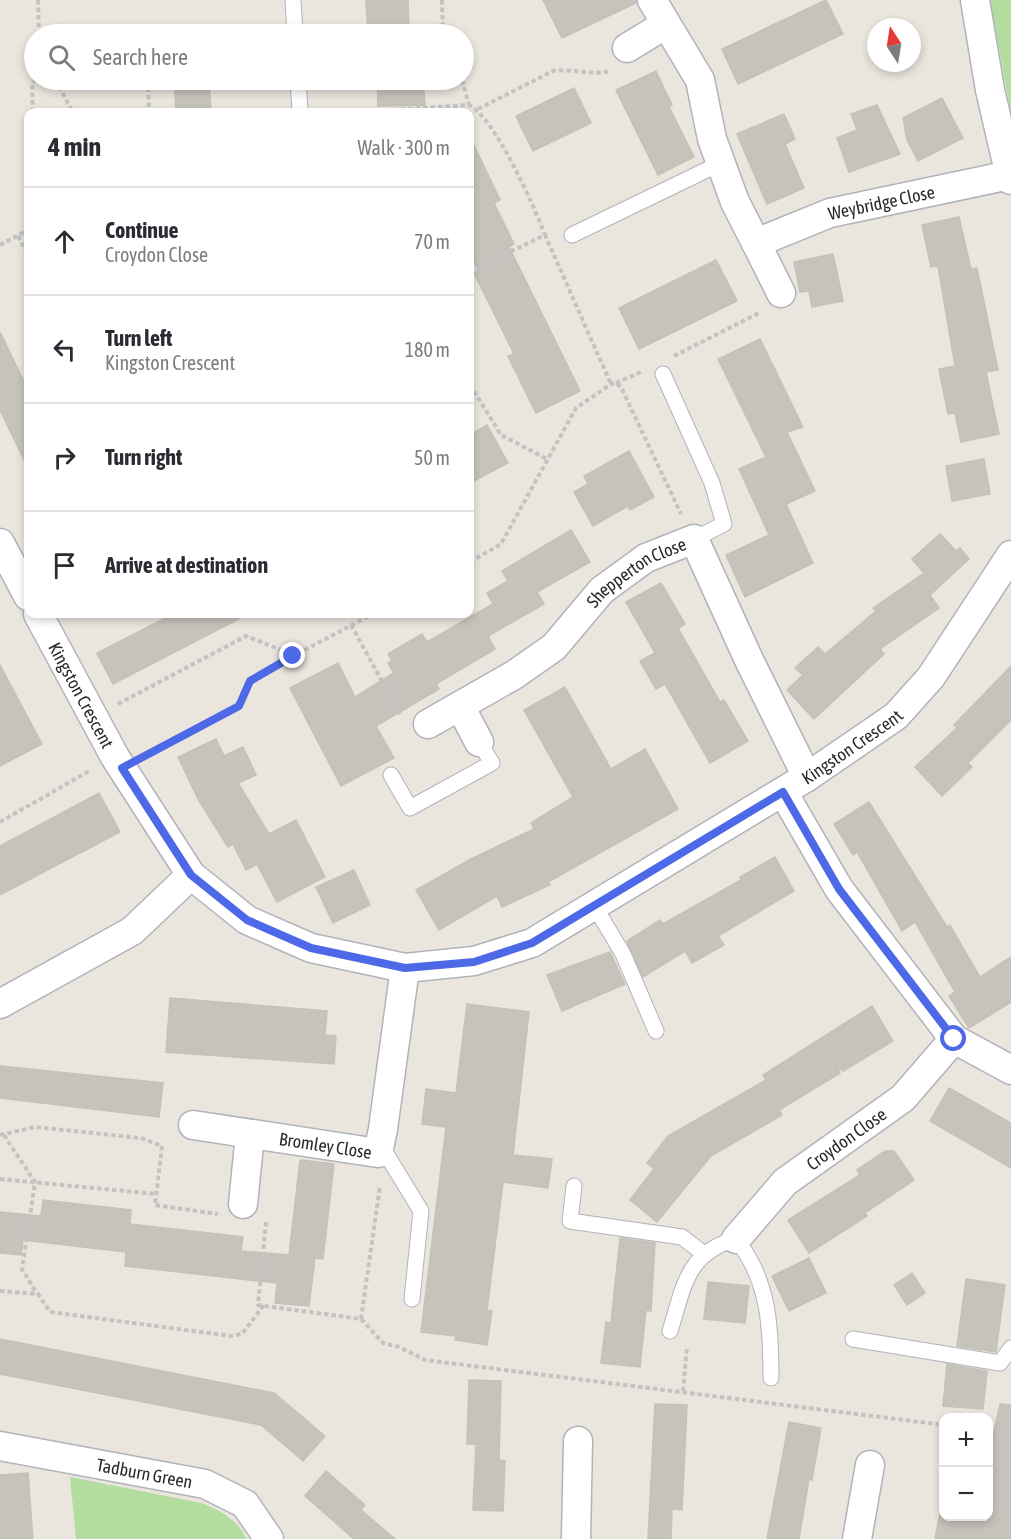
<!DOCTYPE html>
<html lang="en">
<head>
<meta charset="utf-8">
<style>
	body { margin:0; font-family:"Asap Condensed",sans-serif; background:#f2f2f3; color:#2b2b33 }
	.controls { position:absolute; right:18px; bottom:18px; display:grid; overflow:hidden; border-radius:12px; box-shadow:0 3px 9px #0003 }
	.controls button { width:54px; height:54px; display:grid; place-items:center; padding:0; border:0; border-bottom:2px solid #e1e1e2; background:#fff; color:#2b2b33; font:30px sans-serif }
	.compass { position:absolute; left:867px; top:18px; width:54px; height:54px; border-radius:50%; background:#fff; box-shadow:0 3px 9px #0003; rotate:348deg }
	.stop { position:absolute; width:18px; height:18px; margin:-14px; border:4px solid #4d69e7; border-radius:50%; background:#fff }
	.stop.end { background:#4d69e7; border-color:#fff; box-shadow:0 2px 6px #0008 }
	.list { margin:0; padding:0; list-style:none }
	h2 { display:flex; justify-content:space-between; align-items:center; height:78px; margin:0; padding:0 24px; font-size:26px }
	h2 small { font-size:20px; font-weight:400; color:#7c7c81 }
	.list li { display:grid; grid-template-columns:39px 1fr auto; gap:18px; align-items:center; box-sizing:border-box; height:108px; padding:0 24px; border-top:2px solid #e1e1e2 }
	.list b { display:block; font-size:22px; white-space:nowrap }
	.list p { margin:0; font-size:20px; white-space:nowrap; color:#7c7c81 }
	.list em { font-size:20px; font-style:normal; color:#7c7c81 }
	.icon { flex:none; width:33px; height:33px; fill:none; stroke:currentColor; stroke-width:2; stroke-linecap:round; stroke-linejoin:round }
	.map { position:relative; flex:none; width:1011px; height:1539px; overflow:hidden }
	.search { position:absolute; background:#fff; box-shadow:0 3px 9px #0003; left:24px; top:24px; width:450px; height:66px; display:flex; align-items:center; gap:15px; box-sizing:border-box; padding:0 21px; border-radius:33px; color:#7c7c81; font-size:22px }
	.panel { position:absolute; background:#fff; box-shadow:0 3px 9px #0003; left:24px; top:108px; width:450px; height:510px; border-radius:12px }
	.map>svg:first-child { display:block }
	.green { fill:#b3dc9f }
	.building { fill:#c6c3bc; stroke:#c6c1b7; stroke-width:1.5 }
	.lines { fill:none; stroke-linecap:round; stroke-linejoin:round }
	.lane-casing { stroke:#b1b3bc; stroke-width:17 }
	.street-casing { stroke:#b1b3bc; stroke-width:31 }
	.path { stroke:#c3c3c3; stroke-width:4; stroke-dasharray:4.5 3; stroke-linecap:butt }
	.lane { stroke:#fff; stroke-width:15 }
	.street { stroke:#fff; stroke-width:28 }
	.route { stroke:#4d69e7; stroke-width:8 }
	.labels { text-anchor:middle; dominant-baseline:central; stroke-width:5; stroke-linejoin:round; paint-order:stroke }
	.street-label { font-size:18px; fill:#2a2a2a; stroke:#fff }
</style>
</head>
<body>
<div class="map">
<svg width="1011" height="1539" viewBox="0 0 1011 1539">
	<rect width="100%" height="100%" fill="#eae5dd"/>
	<g class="green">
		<polygon points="990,0 1011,0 1011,114"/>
		<path d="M70 1477 201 1503C218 1509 240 1521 246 1539H76Z"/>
	</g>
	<g class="building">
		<polygon points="366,0 408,0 409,34 368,34"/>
		<polygon points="543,0 636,0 636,3 562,38"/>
		<polygon points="826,0 843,34 738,84 722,49"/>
		<polygon points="656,71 672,105 669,107 694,157 658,175 616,90"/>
		<polygon points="174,80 209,80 211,112 176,112"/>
		<polygon points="377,80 423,80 425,105 378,106"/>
		<polygon points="574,88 591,123 533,151 516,116"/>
		<polygon points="942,98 963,138 918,161 907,140 903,118"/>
		<polygon points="877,105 900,154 849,172 837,138 857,130 851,114"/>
		<polygon points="784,114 795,139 785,144 804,188 767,204 737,134"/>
		<polygon points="470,137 500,200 494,203 514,244 509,247 580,391 536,413 508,356 514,354 474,273 478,271 470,254"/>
		<polygon points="959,217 971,269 977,268 998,370 986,372 999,434 961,442 955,413 948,414 939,369 955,366 938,266 931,267 922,225"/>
		<polygon points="833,254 843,301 812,307 809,291 800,292 794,262"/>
		<polygon points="716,260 737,301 639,349 619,308"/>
		<polygon points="0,332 28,390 28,468 0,410"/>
		<polygon points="760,339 803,427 787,432 815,491 786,504 813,563 745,597 726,555 769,535 739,469 766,457 718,359"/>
		<polygon points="487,425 508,463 470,483 470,435"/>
		<polygon points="629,451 654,497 630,510 628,506 593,526 574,492 588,484 584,476"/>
		<polygon points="984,459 990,494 952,501 946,466"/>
		<polygon points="571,530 590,562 537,592 544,604 488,636 495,649 436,684 439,689 376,726 394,758 341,786 290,688 338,663 355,697 394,673 388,663 392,660 388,654 422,634 427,642 493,604 487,593 508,581 502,571"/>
		<polygon points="940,534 956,551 960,548 969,559 930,595 939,608 880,649 884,654 814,719 787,690 803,675 795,668 818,647 825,654 876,611 873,608 924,573 912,559"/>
		<polygon points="661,583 685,624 678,628 720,702 724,700 748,741 710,763 665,684 656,689 640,661 655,653 626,602"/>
		<polygon points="173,614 248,614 113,684 97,653"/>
		<polygon points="0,665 42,744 0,766"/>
		<polygon points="1011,666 1011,720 968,763 972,767 942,796 915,767 957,728 954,725"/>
		<polygon points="565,687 611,769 645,749 678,809 548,882 550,885 502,907 497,896 439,930 416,890 471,859 534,829 531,823 573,797 524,710"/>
		<polygon points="216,739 224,756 243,747 256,775 238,783 269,834 296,820 325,877 277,902 257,864 246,870 233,844 228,847 199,801 178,757"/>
		<polygon points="99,793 120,832 0,895 0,846"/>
		<polygon points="869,802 947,927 950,925 980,977 1011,957 1011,1002 969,1028 949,996 955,992 915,922 902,931 857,852 853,855 834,824"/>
		<polygon points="775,857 794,891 718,936 724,945 692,963 685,951 643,977 627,941 660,920 663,924 741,880 740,877"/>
		<polygon points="354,870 370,905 333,923 316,887"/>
		<polygon points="610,952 625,984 562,1011 547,975"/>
		<polygon points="170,998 327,1011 325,1035 336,1036 334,1064 166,1052"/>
		<polygon points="467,1004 529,1012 513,1155 552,1159 548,1188 503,1182 487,1310 492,1311 487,1345 455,1340 456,1336 421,1332 446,1127 422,1124 426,1089 456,1093"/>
		<polygon points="872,1006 893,1041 843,1071 836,1066 840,1073 779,1110 782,1115 711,1156 657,1222 630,1200 654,1169 647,1163 668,1136 766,1080 763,1075"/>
		<polygon points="0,1066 163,1083 159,1117 0,1098"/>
		<polygon points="949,1088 1011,1123 1011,1168 930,1121"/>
		<polygon points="885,1151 894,1151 914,1180 865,1213 867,1216 809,1253 788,1220 860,1175 857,1170"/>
		<polygon points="300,1160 334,1164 323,1259 315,1258 309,1306 275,1303 277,1283 125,1266 126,1252 23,1240 21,1255 0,1253 0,1212 41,1216 43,1200 131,1210 130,1224 243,1237 241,1251 289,1255"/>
		<polygon points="620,1238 655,1243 651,1311 646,1310 640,1367 601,1363 606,1322 611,1323"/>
		<polygon points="809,1258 826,1293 789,1311 772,1276"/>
		<polygon points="912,1273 925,1293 907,1305 894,1285"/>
		<polygon points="966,1279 1005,1285 996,1352 957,1346"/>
		<polygon points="708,1282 749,1286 745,1323 704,1319"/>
		<polygon points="0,1339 274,1393 325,1436 303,1461 261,1425 0,1374"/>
		<polygon points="947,1364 987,1371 983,1409 943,1406"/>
		<polygon points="469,1380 501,1381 499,1460 505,1461 503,1511 473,1510 476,1444 467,1444"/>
		<polygon points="655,1404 687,1405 682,1510 672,1509 671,1539 648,1539"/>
		<polygon points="1000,1404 1011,1405 1011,1539 935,1539 940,1513 944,1516 988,1522 988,1460"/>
		<polygon points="789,1422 821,1428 812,1480 809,1479 799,1539 767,1539"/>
		<polygon points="326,1471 365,1505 361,1510 395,1539 354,1539 305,1496"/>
		<polygon points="28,1473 33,1539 0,1539 0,1475"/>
	</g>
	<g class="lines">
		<g class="lane-casing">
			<g id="lane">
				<polyline points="293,0 295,34"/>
				<polyline points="298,80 300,112"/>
				<polyline points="572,235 721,163"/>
				<polyline points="663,374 712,483 724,524 694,539"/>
				<polyline points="391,775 410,808 492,763 479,742"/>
				<polyline points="595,907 623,954 656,1031"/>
				<polyline points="380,1144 421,1211 412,1299"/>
				<polyline points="574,1186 570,1221 682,1237 704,1254"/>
				<path d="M670 1331C684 1287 686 1253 736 1239 769 1280 771 1327 771 1378"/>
				<polyline points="853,1339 1000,1363 1011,1348"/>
			</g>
		</g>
		<g class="street-casing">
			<g id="street">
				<path id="s1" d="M652 0 700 80 712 139 735 202 756 243 830 213 1010 175"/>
				<polyline points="975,0 990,90 1011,180"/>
				<polyline points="627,48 666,24"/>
				<polyline points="756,243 781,293"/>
				<polyline points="0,543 28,596"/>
				<path id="s2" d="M38 614 115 757 191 875 247 920 311 948 405 968 474 961 532 943 807 777 896 716 931 677 1011 555"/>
				<polyline points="460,706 479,742"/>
				<path id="s3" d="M428 724 514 675 554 647 602 590 646 558 694 539 749 660 807 777"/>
				<polyline points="783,792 839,889 954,1039 1011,1070"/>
				<polyline points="0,1004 132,931 191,875"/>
				<path id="s4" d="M193 1125 378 1153 383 1129 405 968"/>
				<polyline points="243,1204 250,1134"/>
				<path id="s5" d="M736 1239 785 1182 903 1098 954 1039"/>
				<path id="s6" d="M0 1446 205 1484 245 1504 269 1539"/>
				<polyline points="576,1539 578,1441"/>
				<polyline points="857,1539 870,1465"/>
			</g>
		</g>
		<g class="path">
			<polyline points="38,0 39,34"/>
			<polyline points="442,0 443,34"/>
			<polyline points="55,80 73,112"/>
			<polyline points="148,80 149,112"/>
			<polyline points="462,80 469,105"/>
			<path d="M478 109 553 71C572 68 593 76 611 71"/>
			<polyline points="33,112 32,83 36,80"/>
			<path d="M386 112 391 110 469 105C495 118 534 206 545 235"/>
			<polyline points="18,236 28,255"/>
			<polyline points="0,245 28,230"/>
			<polyline points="470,271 545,235 611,384"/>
			<polyline points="674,356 761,312"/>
			<polyline points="470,377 472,388 501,435 547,459"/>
			<polyline points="616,383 643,371"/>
			<polyline points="470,562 501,544 576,408 611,384 616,383 621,387 681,514"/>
			<polyline points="351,625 400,714"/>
			<polyline points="118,704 246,636 293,655"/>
			<polyline points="146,754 239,707 250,682 259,674 373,614"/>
			<polyline points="0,822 91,770"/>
			<polyline points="0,1135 35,1127 141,1138 162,1146 155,1205 218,1214"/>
			<polyline points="4,1135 35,1182 22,1269 37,1294"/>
			<polyline points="0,1179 156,1194"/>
			<polyline points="266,1222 258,1305 361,1319 383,1343 399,1347 425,1360 944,1425"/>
			<polyline points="0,1291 38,1294 50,1312 231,1336 242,1334 264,1305"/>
			<polyline points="361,1319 380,1186"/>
			<polyline points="683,1391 687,1347"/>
			<polyline points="988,1431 1011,1434"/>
		</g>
		<use href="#lane" class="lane"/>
		<use href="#street" class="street"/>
	</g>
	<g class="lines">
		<polyline class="route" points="293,656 250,681 239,706 122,768 191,875 247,920 311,948 405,968 474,962 532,943 783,792 839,889 954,1039"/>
	</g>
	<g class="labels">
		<g class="street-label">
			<text stroke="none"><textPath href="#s1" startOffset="399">Weybridge Close</textPath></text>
			<text stroke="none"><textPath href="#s3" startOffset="261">Shepperton Close</textPath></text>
			<text stroke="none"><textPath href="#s2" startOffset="92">Kingston Crescent</textPath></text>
			<text stroke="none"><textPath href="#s2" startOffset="1046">Kingston Crescent</textPath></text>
			<text stroke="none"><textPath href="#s5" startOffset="150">Croydon Close</textPath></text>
			<text stroke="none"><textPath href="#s4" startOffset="134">Bromley Close</textPath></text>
			<text stroke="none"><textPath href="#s6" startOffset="147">Tadburn Green</textPath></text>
		</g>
	</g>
</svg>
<div class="controls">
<button>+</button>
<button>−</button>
</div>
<svg class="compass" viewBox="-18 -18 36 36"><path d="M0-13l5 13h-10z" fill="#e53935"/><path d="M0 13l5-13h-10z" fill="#7c7c81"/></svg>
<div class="stop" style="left:954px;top:1039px"></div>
<div class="stop end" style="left:293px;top:656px"></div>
<div class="search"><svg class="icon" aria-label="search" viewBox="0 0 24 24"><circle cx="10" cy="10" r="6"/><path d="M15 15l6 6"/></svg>Search here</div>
<section class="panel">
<h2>4 min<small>Walk · 300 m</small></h2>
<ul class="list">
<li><svg class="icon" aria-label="ahead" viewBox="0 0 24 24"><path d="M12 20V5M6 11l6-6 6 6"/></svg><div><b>Continue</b><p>Croydon Close</p></div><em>70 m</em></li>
<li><svg class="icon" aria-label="left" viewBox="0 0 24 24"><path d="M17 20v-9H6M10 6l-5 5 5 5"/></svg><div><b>Turn left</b><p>Kingston Crescent</p></div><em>180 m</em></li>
<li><svg class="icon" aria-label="right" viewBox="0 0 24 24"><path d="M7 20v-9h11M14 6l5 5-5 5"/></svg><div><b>Turn right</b></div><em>50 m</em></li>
<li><svg class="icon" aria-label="arrive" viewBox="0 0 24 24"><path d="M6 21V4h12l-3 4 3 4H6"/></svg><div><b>Arrive at destination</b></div></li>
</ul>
</section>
</div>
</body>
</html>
